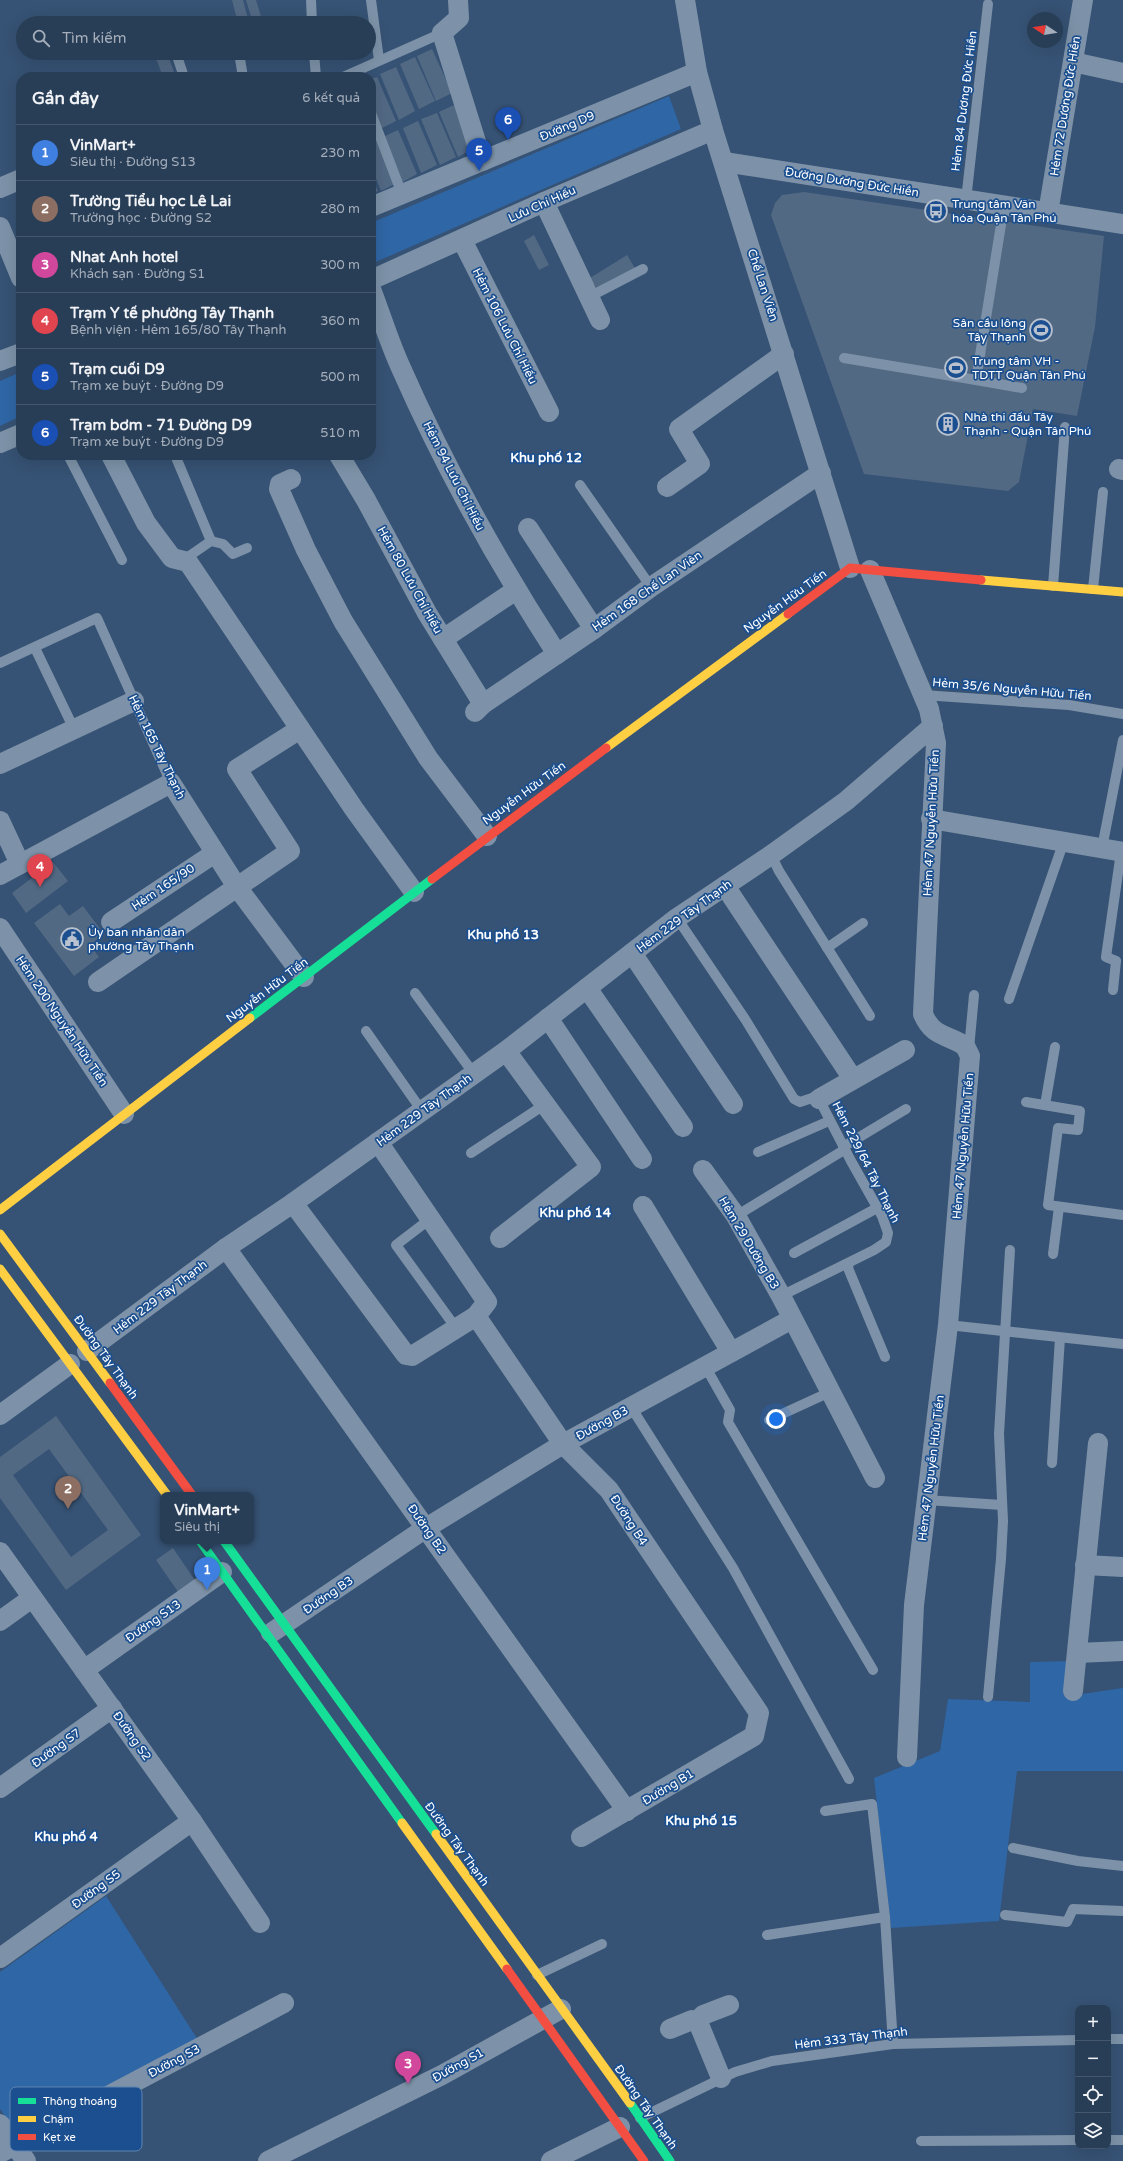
<!DOCTYPE html>
<html lang="vi">
<head>
<meta charset="utf-8">
<style>
	body { margin:0; font-family:"Varela Round",sans-serif; background:#30455d; color:#f1f3f6 }
	.controls { position:absolute; right:12px; bottom:12px; display:grid; overflow:hidden; border-radius:8px; box-shadow:0 4px 16px #0002 }
	.controls button { width:36px; height:36px; display:grid; place-items:center; padding:0; border:0; border-bottom:1px solid #44576d; background:#283e57; color:#f1f3f6; font:20px sans-serif }
	.compass { position:absolute; left:1027px; top:12px; width:36px; height:36px; border-radius:50%; background:#283e57; box-shadow:0 4px 16px #0002; rotate:282deg }
	.you { position:absolute; left:776px; top:1419px; width:14px; height:14px; margin:-10px; border:3px solid #fff; border-radius:50%; background:#1a73e8; box-shadow:0 0 0 6px #1a73e833 }
	.badge { display:grid; place-items:center; width:26px; height:26px; border-radius:50%; background:#90b9f0; color:#fff; font-size:13px; font-weight:700 }
	.pin { position:absolute; translate:-50% -33px; filter:drop-shadow(0 1px 2px #0008) }
	.pin::after { content:''; position:absolute; top:21px; width:14px; height:12px; background:inherit; clip-path:polygon(0 0,100% 0,50% 100%) }
	.popup { position:absolute; left:160px; top:1492px; width:94px; height:52px; box-sizing:border-box; display:grid; place-content:center; border-radius:8px; background:#283e57; filter:drop-shadow(0 1px 3px #0005); font-size:13px; white-space:nowrap; color:#a5aeba }
	.popup b { font-size:15px; color:#f1f3f6 }
	.popup::after { content:''; position:absolute; left:50%; top:100%; margin-left:-8px; border:8px solid transparent; border-top-color:#283e57 }
	.list { margin:0; padding:0; list-style:none }
	h2 { display:flex; justify-content:space-between; align-items:center; height:52px; margin:0; padding:0 16px; font-size:17px }
	h2 small { font-size:13px; font-weight:400; color:#a5aeba }
	.list li { display:grid; grid-template-columns:26px 1fr auto; gap:12px; align-items:center; box-sizing:border-box; height:56px; padding:0 16px; border-top:1px solid #44576d }
	.list b { display:block; font-size:15px; white-space:nowrap }
	.list p { margin:0; font-size:13px; white-space:nowrap; color:#a5aeba }
	.list em { font-size:13px; font-style:normal; color:#a5aeba }
	.icon { flex:none; width:22px; height:22px; fill:none; stroke:currentColor; stroke-width:2; stroke-linecap:round; stroke-linejoin:round }
	.map { position:relative; flex:none; width:1123px; height:2161px; overflow:hidden }
	.search { position:absolute; background:#283e57; box-shadow:0 4px 16px #0002; left:16px; top:16px; width:360px; height:44px; display:flex; align-items:center; gap:10px; box-sizing:border-box; padding:0 14px; border-radius:22px; color:#a5aeba; font-size:15px }
	.panel { position:absolute; background:#283e57; box-shadow:0 4px 16px #0002; left:16px; top:72px; width:360px; height:388px; border-radius:16px }
	.map>svg:first-child { display:block }
	.green { fill:#2f66a5 }
	.building { fill:#526984; fill-rule:evenodd }
	.lines { fill:none; stroke-linecap:round; stroke-linejoin:round }
	.lane { stroke:#7d92a8; stroke-width:10 }
	.street { stroke:#7d92a8; stroke-width:20 }
	.fast { stroke:#16e098; stroke-width:9 }
	.slow { stroke:#ffcf43; stroke-width:9 }
	.jam { stroke:#f24e42; stroke-width:9 }
	.labels { text-anchor:middle; dominant-baseline:central; stroke-width:3.5; stroke-linejoin:round; paint-order:stroke }
	.street-label { font-size:12px; fill:#fff; stroke:#1b4f8f }
	.poi-label { font-size:12px; fill:#fff; stroke:#1b4f8f; text-anchor:start }
	.neighbourhood-label { font-size:13px; font-weight:bold; fill:#fff; stroke:#1b4f8f }
	.key { fill:#1b4f8f; stroke:#5f84b1; stroke-width:1 }
	.key-label { font-size:11px; fill:#fff }
</style>
</head>
<body>
<div class="map">
<svg width="1123" height="2161" viewBox="0 0 1123 2161">
	<rect width="100%" height="100%" fill="#365274"/>
	<g class="green">
		<polygon points="669,96 681,129 371,264 371,223"/>
		<polygon points="21,372 21,416 0,426 0,381"/>
		<polygon points="1072,1661 1068,1696 1123,1688 1123,1771 1017,1771 999,1921 891,1928 874,1778 940,1751 948,1699 1030,1702 1030,1662"/>
		<polygon points="106,1896 200,2043 14,2129 0,2109 0,1972"/>
	</g>
	<g class="building">
		<polygon points="232,0 243,0 249,23 238,23"/>
		<polygon points="246,0 256,0 263,23 253,23"/>
		<polygon points="432,49 452,93 436,101 417,56"/>
		<polygon points="154,53 167,53 176,77 163,77"/>
		<polygon points="415,57 435,101 419,109 400,64"/>
		<polygon points="396,67 415,111 399,120 380,74"/>
		<polygon points="377,77 396,121 380,129 371,107 371,79"/>
		<polygon points="454,105 474,148 458,157 439,112"/>
		<polygon points="437,113 456,157 440,165 421,119"/>
		<polygon points="418,121 437,165 421,173 403,128"/>
		<polygon points="398,130 417,174 401,183 383,137"/>
		<polygon points="378,139 397,183 381,191 371,166 371,142"/>
		<polygon points="371,176 378,191 371,195"/>
		<polygon points="804,192 1104,236 1095,327 1077,416 1033,409 1019,482 1008,491 864,474 771,215 775,203 782,195"/>
		<polygon points="534,235 549,265 539,270 524,241"/>
		<polygon points="627,255 636,270 600,293 590,278"/>
		<polygon points="53,862 68,881 26,913 12,893"/>
		<polygon points="60,904 69,916 83,906 104,934 90,945 99,957 74,976 34,923"/>
		<path d="M56 1416 141 1535 66 1590 0 1498V1457ZM49 1449 108 1530 71 1557 13 1475Z"/>
		<polygon points="173,1548 198,1585 181,1596 156,1560"/>
	</g>
	<g class="lines">
		<g class="lane">
			<polyline points="311,0 312,23"/>
			<polyline points="371,0 379,60"/>
			<polyline points="176,53 184,77"/>
			<polyline points="239,53 243,77"/>
			<polyline points="314,53 316,77"/>
			<polyline points="343,77 442,33"/>
			<polyline points="371,113 402,194"/>
			<polyline points="966,200 988,4"/>
			<polyline points="589,297 643,269"/>
			<polyline points="844,358 976,380 1004,206"/>
			<polyline points="976,380 1022,388"/>
			<polyline points="68,455 122,560"/>
			<polyline points="175,455 211,541 182,561"/>
			<polyline points="580,485 651,587"/>
			<polyline points="211,541 223,544 233,554 247,548"/>
			<polyline points="1053,586 1065,427"/>
			<polyline points="1093,589 1103,492"/>
			<polyline points="35,648 74,729"/>
			<polyline points="0,663 97,618 171,783"/>
			<polyline points="923,695 1069,705 1123,714"/>
			<polyline points="1102,848 1123,740"/>
			<polyline points="771,855 779,871 870,1016"/>
			<polyline points="677,918 745,1019 794,1099 800,1102 815,1097 819,1099 851,1161 882,1216 888,1233 886,1242 874,1250 781,1296"/>
			<polyline points="827,948 863,923"/>
			<polyline points="1113,990 1116,961 1106,957 1121,852"/>
			<polyline points="415,993 474,1074"/>
			<polyline points="1009,999 1064,841"/>
			<polyline points="366,1031 422,1111"/>
			<polyline points="969,1049 974,995"/>
			<polyline points="1026,1102 1080,1111 1078,1130 1058,1128 1048,1205 1123,1215"/>
			<polyline points="1045,1105 1055,1047"/>
			<polyline points="843,1147 906,1109"/>
			<polyline points="758,1152 829,1121"/>
			<polyline points="471,1153 544,1105"/>
			<polyline points="736,1216 844,1150"/>
			<polyline points="430,1219 396,1245 456,1328"/>
			<polyline points="794,1253 877,1208"/>
			<polyline points="1053,1254 1059,1207"/>
			<polyline points="849,1263 848,1268 885,1357"/>
			<polyline points="948,1325 1123,1344"/>
			<polyline points="705,1366 730,1410 728,1422 873,1670"/>
			<polyline points="631,1407 733,1568 849,1779"/>
			<polyline points="769,1420 830,1392"/>
			<polyline points="1052,1463 1060,1338"/>
			<polyline points="926,1500 1002,1505"/>
			<polyline points="988,1697 1001,1559 1003,1521 999,1434 1010,1250"/>
			<polyline points="825,1811 872,1804 885,1917"/>
			<polyline points="1013,1848 1078,1861 1123,1866"/>
			<polyline points="1005,1915 1067,1922 1073,1909 1123,1911"/>
			<polyline points="767,1935 885,1917 893,2044"/>
			<polyline points="537,1975 602,1944"/>
			<polyline points="1108,2039 1123,2039"/>
			<polyline points="640,2118 735,2072 772,2061 893,2044 1078,2040"/>
			<polyline points="1108,2140 1123,2140"/>
			<polyline points="921,2141 1078,2140"/>
		</g>
		<g class="street">
			<polyline points="458,0 459,18 442,33 482,161"/>
			<polyline points="685,0 697,72 713,130 850,568"/>
			<polyline points="1073,62 1123,73"/>
			<polyline points="724,162 1123,224"/>
			<polyline points="0,188 21,179"/>
			<polyline points="544,202 600,320"/>
			<polyline points="371,207 697,72"/>
			<polyline points="1048,213 1083,0"/>
			<polyline points="0,227 21,278"/>
			<polyline points="462,240 549,412"/>
			<polyline points="371,280 544,202 713,130"/>
			<path d="M371 289C381 315 389 342 401 368 445 468 498 563 557 654"/>
			<polyline points="0,361 21,353"/>
			<polyline points="0,443 21,434"/>
			<polyline points="111,455 146,523 172,558 188,562 354,809 414,892"/>
			<polyline points="339,455 366,500 427,613 483,704"/>
			<polyline points="1119,469 1123,470"/>
			<polyline points="291,479 280,484 279,489 306,550 343,621 428,758 487,836"/>
			<polyline points="667,487 700,464 679,429 784,354"/>
			<polyline points="528,528 594,629"/>
			<path d="M870 570 929 709 936 743 923 1014C933 1038 948 1034 965 1046L970 1056 948 1325 914 1605 907 1757"/>
			<polyline points="443,639 516,590"/>
			<polyline points="475,712 483,704 594,629 651,587 821,473"/>
			<polyline points="0,764 134,701"/>
			<polyline points="931,819 1123,852"/>
			<polyline points="0,821 20,864"/>
			<polyline points="0,875 171,783 237,887 304,977"/>
			<polyline points="725,886 853,1079"/>
			<polyline points="111,922 215,853"/>
			<polyline points="0,928 124,1114"/>
			<polyline points="632,953 733,1104"/>
			<polyline points="98,982 290,851 237,769 300,729"/>
			<polyline points="587,988 683,1127"/>
			<polyline points="548,1018 642,1159"/>
			<polyline points="819,1099 905,1050"/>
			<polyline points="703,1170 736,1216 781,1296 875,1478"/>
			<polyline points="293,1203 406,1355 412,1356 476,1316 487,1302 378,1142"/>
			<polyline points="643,1206 731,1352"/>
			<polyline points="500,1238 591,1167 506,1051"/>
			<polyline points="226,1248 627,1811"/>
			<polyline points="476,1316 563,1444 609,1490 759,1713 754,1736 581,1837"/>
			<polyline points="87,1351 226,1248 293,1203 506,1051 677,918 771,855 846,801 933,726"/>
			<polyline points="0,1415 70,1364"/>
			<polyline points="0,1552 192,1821 260,1923"/>
			<polyline points="1085,1565 1123,1567"/>
			<polyline points="0,1621 32,1598"/>
			<polyline points="271,1633 426,1528 563,1444 792,1319"/>
			<polyline points="1077,1653 1123,1651"/>
			<polyline points="84,1670 222,1572"/>
			<polyline points="1073,1691 1098,1443"/>
			<polyline points="0,1788 112,1708"/>
			<polyline points="0,1958 192,1821"/>
			<polyline points="698,2022 703,2015 729,2005"/>
			<polyline points="670,2029 692,2020 698,2022 721,2078"/>
			<polyline points="0,2124 26,2161"/>
			<polyline points="0,2153 284,2003"/>
			<polyline points="268,2161 442,2075 561,2009"/>
			<polyline points="551,2161 620,2127"/>
		</g>
		<g class="fast">
			<polyline points="250,1018 432,879"/>
			<polyline points="200,1541 402,1823"/>
			<polyline points="224,1541 436,1834"/>
			<polyline points="630,2103 670,2161"/>
		</g>
		<g class="slow">
			<polyline points="981,580 1123,592"/>
			<polyline points="606,748 788,614"/>
			<polyline points="0,1210 250,1018"/>
			<polyline points="0,1234 110,1383"/>
			<polyline points="0,1269 167,1495"/>
			<polyline points="402,1823 507,1969"/>
			<polyline points="436,1834 630,2103"/>
		</g>
		<g class="jam">
			<polyline points="788,614 850,568 981,580"/>
			<polyline points="432,879 606,748"/>
			<polyline points="110,1383 192,1495"/>
			<polyline points="507,1969 644,2161"/>
		</g>
	</g>
	<defs>
		<g id="bus-ring" transform="scale(1.15)"><circle r="9.5" fill="#1b4f8f" stroke="#b9c2ce" stroke-width="1.5"/><path d="M-5-6H5V4H4V6H2V4H-2V6H-4V4H-5ZM-3.5-4V0h7V-4ZM-3.5 1.2v1.5H-2V1.2ZM2 1.2v1.5H3.5V1.2Z" fill="#b9c2ce"/></g>
		<g id="stadium-ring" transform="scale(1.15)"><circle r="9.5" fill="#1b4f8f" stroke="#b9c2ce" stroke-width="1.5"/><path d="M0-5a6.5 5 0 1 0 0 10a6.5 5 0 1 0 0-10ZM-3.5-1.8h7v3.6h-7Z" fill="#b9c2ce"/></g>
		<g id="building-ring" transform="scale(1.15)"><circle r="9.5" fill="#1b4f8f" stroke="#b9c2ce" stroke-width="1.5"/><path d="M-4-6H4V6H1V3H-1V6H-4ZM-2.5-4.3h1.7v1.8h-1.7ZM.8-4.3h1.7v1.8H.8ZM-2.5-1h1.7V.8h-1.7ZM.8-1h1.7V.8H.8Z" fill="#b9c2ce"/></g>
		<g id="civic-ring" transform="scale(1.15)"><circle r="9.5" fill="#1b4f8f" stroke="#b9c2ce" stroke-width="1.5"/><path d="M-.6-6.5H3V-4.5H.6V-3L4-1V1h2V6H-6V1h2V-1L-.6-3ZM-1.2 2.5V6h2.4V2.5Z" fill="#b9c2ce"/></g>
	</defs>
	<g fill-rule="evenodd">
		<use href="#bus-ring" x="936" y="211"/>
		<use href="#stadium-ring" x="1041" y="330"/>
		<use href="#stadium-ring" x="956" y="368"/>
		<use href="#building-ring" x="948" y="424"/>
		<use href="#civic-ring" x="72" y="939"/>
	</g>
	<g class="labels">
		<g class="street-label">
			<text transform="translate(964 101) rotate(-83)">Hẻm 84 Dương Đức Hiền</text>
			<text transform="translate(1065 106) rotate(-81)">Hẻm 72 Dương Đức Hiền</text>
			<text transform="translate(567 126) rotate(-23)">Đường D9</text>
			<text transform="translate(852 182) rotate(9)">Đường Dương Đức Hiền</text>
			<text transform="translate(542 204) rotate(-24)">Lưu Chí Hiếu</text>
			<text transform="translate(763 285) rotate(72)">Chế Lan Viên</text>
			<text transform="translate(505 326) rotate(63)">Hẻm 106 Lưu Chí Hiếu</text>
			<text transform="translate(454 476) rotate(63)">Hẻm 94 Lưu Chí Hiếu</text>
			<text transform="translate(410 580) rotate(61)">Hẻm 80 Lưu Chí Hiếu</text>
			<text transform="translate(647 591) rotate(-35)">Hẻm 168 Chế Lan Viên</text>
			<text transform="translate(785 601) rotate(-36)">Nguyễn Hữu Tiến</text>
			<text transform="translate(1012 689) rotate(5)">Hẻm 35/6 Nguyễn Hữu Tiến</text>
			<text transform="translate(157 747) rotate(64)">Hẻm 165 Tây Thạnh</text>
			<text transform="translate(524 793) rotate(-36)">Nguyễn Hữu Tiến</text>
			<text transform="translate(931 823) rotate(-87)">Hẻm 47 Nguyễn Hữu Tiến</text>
			<text transform="translate(163 887) rotate(-34)">Hẻm 165/90</text>
			<text transform="translate(684 916) rotate(-36)">Hẻm 229 Tây Thạnh</text>
			<text transform="translate(267 990) rotate(-37)">Nguyễn Hữu Tiến</text>
			<text transform="translate(62 1021) rotate(56)">Hẻm 200 Nguyễn Hữu Tiến</text>
			<text transform="translate(424 1110) rotate(-36)">Hẻm 229 Tây Thạnh</text>
			<text transform="translate(963 1146) rotate(-85)">Hẻm 47 Nguyễn Hữu Tiến</text>
			<text transform="translate(866 1162) rotate(63)">Hẻm 229/64 Tây Thạnh</text>
			<text transform="translate(749 1243) rotate(59)">Hẻm 29 Đường B3</text>
			<text transform="translate(160 1297) rotate(-37)">Hẻm 229 Tây Thạnh</text>
			<text transform="translate(106 1357) rotate(54)">Đường Tây Thạnh</text>
			<text transform="translate(602 1423) rotate(-29)">Đường B3</text>
			<text transform="translate(931 1468) rotate(-83)">Hẻm 47 Nguyễn Hữu Tiến</text>
			<text transform="translate(629 1520) rotate(57)">Đường B4</text>
			<text transform="translate(427 1529) rotate(55)">Đường B2</text>
			<text transform="translate(328 1595) rotate(-34)">Đường B3</text>
			<text transform="translate(153 1621) rotate(-35)">Đường S13</text>
			<text transform="translate(132 1736) rotate(55)">Đường S2</text>
			<text transform="translate(56 1748) rotate(-36)">Đường S7</text>
			<text transform="translate(668 1787) rotate(-31)">Đường B1</text>
			<text transform="translate(457 1844) rotate(54)">Đường Tây Thạnh</text>
			<text transform="translate(96 1889) rotate(-36)">Đường S5</text>
			<text transform="translate(851 2038) rotate(-7)">Hẻm 333 Tây Thạnh</text>
			<text transform="translate(174 2061) rotate(-28)">Đường S3</text>
			<text transform="translate(458 2065) rotate(-29)">Đường S1</text>
			<text transform="translate(646 2107) rotate(55)">Đường Tây Thạnh</text>
		</g>
		<g class="poi-label">
			<text x="952" y="204">Trung tâm Văn<tspan x="952" dy="14">hóa Quận Tân Phú</tspan></text>
			<text x="1026" y="323" text-anchor="end">Sân cầu lông<tspan x="1026" dy="14">Tây Thạnh</tspan></text>
			<text x="972" y="361">Trung tâm VH -<tspan x="972" dy="14">TDTT Quận Tân Phú</tspan></text>
			<text x="964" y="417">Nhà thi đấu Tây<tspan x="964" dy="14">Thạnh - Quận Tân Phú</tspan></text>
			<text x="88" y="932">Ủy ban nhân dân<tspan x="88" dy="14">phường Tây Thạnh</tspan></text>
		</g>
		<g class="neighbourhood-label">
			<text x="546" y="458">Khu phố 12</text>
			<text x="503" y="935">Khu phố 13</text>
			<text x="575" y="1213">Khu phố 14</text>
			<text x="701" y="1821">Khu phố 15</text>
			<text x="66" y="1837">Khu phố 4</text>
		</g>
	</g>
	<rect x="10" y="2087" width="132" height="64" rx="6" class="key"/>
	<rect x="18" y="2098" width="18" height="6" fill="#16e098"/>
	<rect x="18" y="2116" width="18" height="6" fill="#ffcf43"/>
	<rect x="18" y="2134" width="18" height="6" fill="#f24e42"/>
	<g class="key-label">
		<text x="43" y="2105">Thông thoáng</text>
		<text x="43" y="2123">Chậm</text>
		<text x="43" y="2141">Kẹt xe</text>
	</g>
</svg>
<div class="controls">
<button>+</button>
<button>−</button>
<button><svg class="icon" aria-label="locate" viewBox="0 0 24 24"><circle cx="12" cy="12" r="6"/><path d="M12 2v4M12 18v4M2 12h4M18 12h4"/></svg></button>
<button><svg class="icon" aria-label="layers" viewBox="0 0 24 24"><path d="M12 4l9 5-9 5-9-5zM3 14l9 5 9-5"/></svg></button>
</div>
<svg class="compass" viewBox="-18 -18 36 36"><path d="M0-13l5 13h-10z" fill="#e53935"/><path d="M0 13l5-13h-10z" fill="#a5aeba"/></svg>
<div class="you"></div>
<div class="pin badge" style="left:207px;top:1590px;background:#3f7fe0">1</div>
<div class="popup"><b>VinMart+</b>Siêu thị</div>
<div class="pin badge" style="left:68px;top:1509px;background:#8d6e63">2</div>
<div class="pin badge" style="left:408px;top:2084px;background:#d1479c">3</div>
<div class="pin badge" style="left:40px;top:887px;background:#e0444e">4</div>
<div class="pin badge" style="left:479px;top:171px;background:#1a4fb4">5</div>
<div class="pin badge" style="left:508px;top:140px;background:#1a4fb4">6</div>
<div class="search"><svg class="icon" aria-label="search" viewBox="0 0 24 24"><circle cx="10" cy="10" r="6"/><path d="M15 15l6 6"/></svg>Tìm kiếm</div>
<section class="panel">
<h2>Gần đây<small>6 kết quả</small></h2>
<ul class="list">
<li><span class="badge" style="background:#3f7fe0">1</span><div><b>VinMart+</b><p>Siêu thị · Đường S13</p></div><em>230 m</em></li>
<li><span class="badge" style="background:#8d6e63">2</span><div><b>Trường Tiểu học Lê Lai</b><p>Trường học · Đường S2</p></div><em>280 m</em></li>
<li><span class="badge" style="background:#d1479c">3</span><div><b>Nhat Anh hotel</b><p>Khách sạn · Đường S1</p></div><em>300 m</em></li>
<li><span class="badge" style="background:#e0444e">4</span><div><b>Trạm Y tế phường Tây Thạnh</b><p>Bệnh viện · Hẻm 165/80 Tây Thạnh</p></div><em>360 m</em></li>
<li><span class="badge" style="background:#1a4fb4">5</span><div><b>Trạm cuối D9</b><p>Trạm xe buýt · Đường D9</p></div><em>500 m</em></li>
<li><span class="badge" style="background:#1a4fb4">6</span><div><b>Trạm bơm - 71 Đường D9</b><p>Trạm xe buýt · Đường D9</p></div><em>510 m</em></li>
</ul>
</section>
</div>
</body>
</html>
